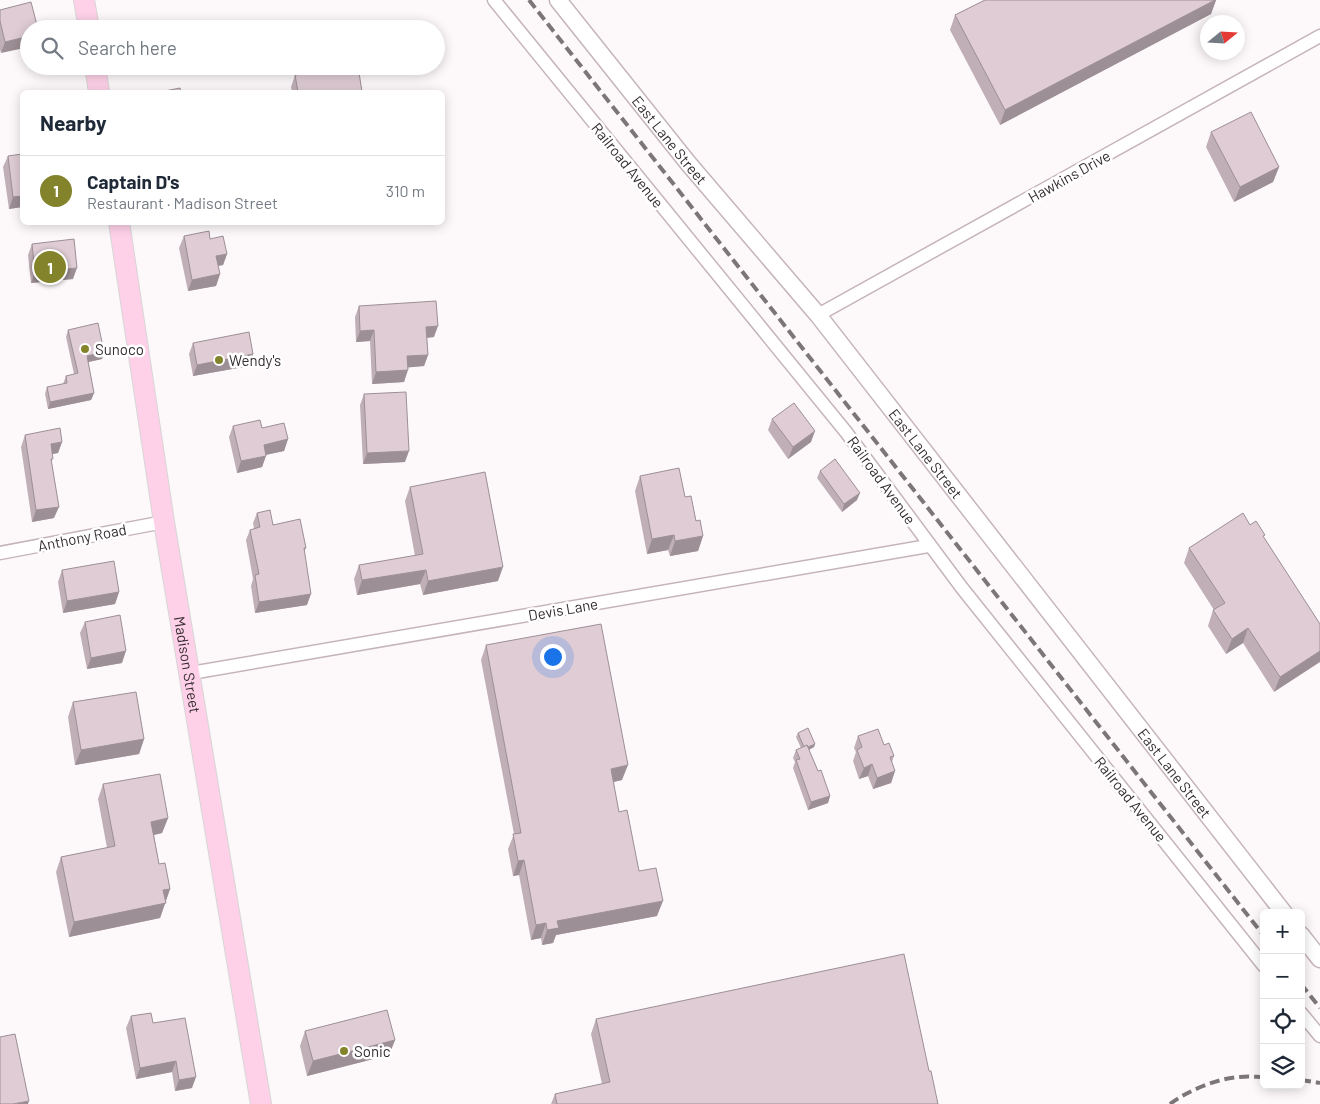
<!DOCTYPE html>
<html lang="en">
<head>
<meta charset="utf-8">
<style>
	body { margin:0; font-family:Barlow,sans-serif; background:#f6f6f7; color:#1f2937 }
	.controls { position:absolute; right:15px; bottom:15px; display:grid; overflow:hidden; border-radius:8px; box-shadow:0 2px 12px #0003 }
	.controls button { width:45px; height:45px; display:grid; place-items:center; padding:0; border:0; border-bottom:1px solid #e0e1e3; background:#fff; color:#1f2937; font:25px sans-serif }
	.compass { position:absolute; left:1200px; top:15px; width:45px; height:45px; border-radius:50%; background:#fff; box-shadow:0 2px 12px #0003; rotate:72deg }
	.you { position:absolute; left:552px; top:656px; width:18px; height:18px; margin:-12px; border:4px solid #fff; border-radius:50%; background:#1a73e8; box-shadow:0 0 0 8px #1a73e833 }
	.badge { display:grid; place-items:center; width:32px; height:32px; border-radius:50%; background:#83832c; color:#fff; font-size:16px; font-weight:700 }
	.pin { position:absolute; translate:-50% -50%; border:2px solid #fff; box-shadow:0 1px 5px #0006 }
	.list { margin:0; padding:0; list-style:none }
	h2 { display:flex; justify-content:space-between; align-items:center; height:65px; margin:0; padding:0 20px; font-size:21px }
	h2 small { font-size:16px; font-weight:400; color:#747a83 }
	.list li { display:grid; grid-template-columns:32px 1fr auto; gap:15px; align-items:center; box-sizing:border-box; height:70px; padding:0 20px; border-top:1px solid #e0e1e3 }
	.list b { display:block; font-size:19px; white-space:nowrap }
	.list p { margin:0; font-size:16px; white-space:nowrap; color:#747a83 }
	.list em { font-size:16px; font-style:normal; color:#747a83 }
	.icon { flex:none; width:28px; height:28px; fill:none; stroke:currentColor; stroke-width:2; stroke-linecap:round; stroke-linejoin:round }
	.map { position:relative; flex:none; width:1320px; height:1104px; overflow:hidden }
	.search { position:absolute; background:#fff; box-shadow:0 2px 12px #0003; left:20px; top:20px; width:425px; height:55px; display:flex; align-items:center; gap:12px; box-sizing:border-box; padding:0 18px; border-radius:28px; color:#747a83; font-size:19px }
	.panel { position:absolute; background:#fff; box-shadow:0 2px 12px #0003; left:20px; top:90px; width:425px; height:135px; border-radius:8px }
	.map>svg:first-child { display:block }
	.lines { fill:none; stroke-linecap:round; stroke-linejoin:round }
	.minor-casing { stroke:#c6b4bc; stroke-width:15 }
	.tertiary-casing { stroke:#c6b4bc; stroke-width:19 }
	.primary-casing { stroke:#d7d5d6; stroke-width:22 }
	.minor { stroke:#fff; stroke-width:12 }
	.tertiary { stroke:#fff; stroke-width:16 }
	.primary { stroke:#fed1e8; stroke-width:20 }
	.rail { stroke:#7c7679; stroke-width:4; stroke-dasharray:10 5; stroke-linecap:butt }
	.wall { fill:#c0afb7 }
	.shaded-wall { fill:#9c8f95 }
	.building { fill:#dfccd5; stroke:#9c8f95 }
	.poi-dot { fill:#83832c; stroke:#fff; stroke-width:2 }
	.labels { text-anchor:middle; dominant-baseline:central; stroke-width:5; stroke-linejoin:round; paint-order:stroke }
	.street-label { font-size:15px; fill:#352e31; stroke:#fff }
	.poi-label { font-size:15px; fill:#352e31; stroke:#fff; text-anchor:start }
</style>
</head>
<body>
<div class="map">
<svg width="1320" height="1104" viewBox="0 0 1320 1104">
	<rect width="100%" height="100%" fill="#fdf9fb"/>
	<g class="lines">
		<g class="minor-casing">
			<g id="minor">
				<polyline points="494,0 846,432 962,588 1264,966"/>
				<polyline points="818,315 1320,36"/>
				<polyline points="0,553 164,522"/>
				<polyline points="191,673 928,546 925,539"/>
				<polyline points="1301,1013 1320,1036"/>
			</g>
		</g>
		<g class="tertiary-casing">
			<g id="tertiary">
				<path id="s1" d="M558 0 688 163 818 315 1284 913"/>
				<polyline points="1301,935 1320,959"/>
			</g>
		</g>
		<g class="primary-casing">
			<g id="primary">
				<polyline points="84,0 89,29"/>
				<polyline points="95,66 99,92"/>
				<path id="s2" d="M119 222 164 522 261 1104"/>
			</g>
		</g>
		<use href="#minor" class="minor"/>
		<use href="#tertiary" class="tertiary"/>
		<use href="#primary" class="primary"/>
		<g class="rail">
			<polyline points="529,0 1264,936"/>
			<polyline points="1301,984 1320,1008"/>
			<polyline points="1301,1080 1320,1083"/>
			<path d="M1170 1104C1187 1091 1218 1078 1240 1077 1248 1076 1256 1077 1264 1077"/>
		</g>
	</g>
	<g class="wall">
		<polygon points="985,0 1216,0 1211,14 1000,125 950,30 955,15"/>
		<polygon points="31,2 1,53 0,50 0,10"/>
		<polygon points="295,75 362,92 292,92 291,87"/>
		<polygon points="1211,132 1279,167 1273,182 1234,202 1206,147"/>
		<polygon points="8,156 22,207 9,209 3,167"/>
		<polygon points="184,236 210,239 227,254 223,265 218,266 220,274 216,286 188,291 179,248"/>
		<polygon points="32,244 73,279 31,283 28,255"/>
		<polygon points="359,306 434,337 427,338 428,355 424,366 408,367 404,382 372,384 370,341 356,342 355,317"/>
		<polygon points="68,330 104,352 102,359 88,362 94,393 91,400 48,409 45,394 47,387 63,384 66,376 74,374 66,337"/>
		<polygon points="193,343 253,354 249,366 193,376 189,354"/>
		<polygon points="364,394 405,462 363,464 360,405"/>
		<polygon points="772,419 811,442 788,459 768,430"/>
		<polygon points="233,426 262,428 288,439 284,451 266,455 262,467 237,473 229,437"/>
		<polygon points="25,435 62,442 58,453 52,454 52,462 54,518 32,522 21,447"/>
		<polygon points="820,471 857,500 842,512 817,478"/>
		<polygon points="640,476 685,497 703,536 698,551 670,556 668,550 647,554 635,491"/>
		<polygon points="410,487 498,581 423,595 420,584 357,595 354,579 359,565 415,556 405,501"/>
		<polygon points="257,513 306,548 304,552 307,605 255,613 251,586 253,579 246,540 250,530 254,529 253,523"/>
		<polygon points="1250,525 1264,538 1320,624 1274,692 1243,643 1226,654 1208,626 1213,610 1214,610 1184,563 1189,548"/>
		<polygon points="62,570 119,592 115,604 63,613 58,582"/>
		<polygon points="85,622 122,663 87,669 80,633"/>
		<polygon points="486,645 622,780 613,782 619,812 639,871 657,916 556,935 553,943 542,945 541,938 531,940 519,875 513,876 508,849 514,834 481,660"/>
		<polygon points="73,702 144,739 139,754 75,765 68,717"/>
		<polygon points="798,733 815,744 814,747 809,750 818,771 830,796 828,803 808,810 793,768 795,762 793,758 796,750 801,748 796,737"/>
		<polygon points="858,736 884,745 894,756 892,762 895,771 891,783 873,789 868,776 859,779 853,761 856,752 854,748"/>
		<polygon points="103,784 168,818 162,833 154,835 159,864 170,889 160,918 69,937 56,872 61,857 107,848 98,799"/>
		<polygon points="131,1016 153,1023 192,1088 175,1091 172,1072 136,1079 126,1028"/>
		<polygon points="596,1019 929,1071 938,1104 551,1104 555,1094 602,1084 591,1034"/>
		<polygon points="305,1031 395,1040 389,1055 307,1076 300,1046"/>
	</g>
	<g class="shaded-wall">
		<polygon points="1215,0 1216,0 1211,14 1000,125 1005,110"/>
		<polygon points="29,36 29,47 1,53 5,42"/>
		<polygon points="1279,167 1273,182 1234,202 1240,187"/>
		<polygon points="22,196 22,207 9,209 13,197"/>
		<polygon points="227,254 223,265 212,267 216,256"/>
		<polygon points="77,268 73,279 31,283 35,272"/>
		<polygon points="220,274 216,286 188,291 192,280"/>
		<polygon points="438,326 434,337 422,338 426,327"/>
		<polygon points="374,330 370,341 356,342 360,331"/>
		<polygon points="104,352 102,359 84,363 87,356"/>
		<polygon points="253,354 249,366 193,376 197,365"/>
		<polygon points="428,355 424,366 403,368 407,356"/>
		<polygon points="408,370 404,382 372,384 376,372"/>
		<polygon points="94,393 91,400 48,409 50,402"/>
		<polygon points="815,431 811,442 788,459 793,447"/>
		<polygon points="288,439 284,451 260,456 264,445"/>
		<polygon points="62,442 58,453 47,455 51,444"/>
		<polygon points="409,451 405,462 363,464 367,453"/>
		<polygon points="266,456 262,467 237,473 241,461"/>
		<polygon points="860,493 857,500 842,512 844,504"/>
		<polygon points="59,507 54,518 32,522 36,510"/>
		<polygon points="674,535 668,550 647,554 652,539"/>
		<polygon points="703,536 698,551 670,556 675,541"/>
		<polygon points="503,567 498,581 423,595 428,581"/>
		<polygon points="426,570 420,584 357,595 362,580"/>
		<polygon points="119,592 115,604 63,613 67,601"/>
		<polygon points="311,594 307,605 255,613 259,602"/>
		<polygon points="1248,628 1243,643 1226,654 1232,639"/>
		<polygon points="126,651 122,663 87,669 91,658"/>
		<polygon points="1320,651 1320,662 1274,692 1280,677"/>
		<polygon points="144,739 139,754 75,765 81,750"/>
		<polygon points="815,744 814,747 803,752 805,749"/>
		<polygon points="872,764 868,776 859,779 864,768"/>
		<polygon points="628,765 622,780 605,784 611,769"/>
		<polygon points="895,771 891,783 873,789 877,778"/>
		<polygon points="830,796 828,803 808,810 811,802"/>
		<polygon points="168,818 162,833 145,837 151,822"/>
		<polygon points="524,860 519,875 513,876 518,861"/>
		<polygon points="170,889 160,918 69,937 74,922 163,890"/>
		<polygon points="663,901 657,916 556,935 553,943 542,945 547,930 557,921"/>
		<polygon points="546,923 541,938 531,940 536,925"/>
		<polygon points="395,1040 389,1055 307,1076 313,1061"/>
		<polygon points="176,1061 172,1072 136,1079 140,1068"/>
		<polygon points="196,1077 192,1088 175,1091 179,1080"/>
		<polygon points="29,1101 28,1104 13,1104"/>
	</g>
	<g class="building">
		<polygon points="985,0 1215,0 1005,110 955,15"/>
		<polygon points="31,2 38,29 29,29 29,36 5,42 0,21 0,10"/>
		<polygon points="353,66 358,66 362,92 298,92 295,75"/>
		<polygon points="180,88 181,92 160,92"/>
		<polygon points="1251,112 1279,167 1240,187 1211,132"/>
		<polygon points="22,154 22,196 13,197 8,156"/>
		<polygon points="209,231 210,239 223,236 227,254 216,256 220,274 192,280 184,236"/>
		<polygon points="74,239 77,268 35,272 32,244"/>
		<polygon points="436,301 438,326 426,327 428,355 407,356 408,370 376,372 374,330 360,331 359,306"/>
		<polygon points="98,323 104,352 87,356 94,393 50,402 47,387 67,383 66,376 78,373 68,330"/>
		<polygon points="249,332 253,354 197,365 193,343"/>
		<polygon points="406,392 409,451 367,453 364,394"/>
		<polygon points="794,403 815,431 793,447 772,419"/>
		<polygon points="260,420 262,428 284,423 288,439 264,445 266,456 241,461 233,426"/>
		<polygon points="60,428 62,442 51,444 53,459 51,459 59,507 36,510 25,435"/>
		<polygon points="835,459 860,493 844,504 820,471"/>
		<polygon points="679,468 685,497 691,496 696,521 700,520 703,536 675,541 674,535 652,539 640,476"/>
		<polygon points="485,472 503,567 428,581 426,570 362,580 359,565 423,554 410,487"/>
		<polygon points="270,510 273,525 300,519 306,548 304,548 311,594 259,602 255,575 259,574 250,530 260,527 257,513"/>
		<polygon points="1243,513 1250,525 1256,521 1265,535 1263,536 1320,624 1320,651 1280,677 1248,628 1232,639 1213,610 1225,603 1189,548"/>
		<polygon points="114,561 119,592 67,601 62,570"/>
		<polygon points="120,615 126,651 91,658 85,622"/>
		<polygon points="601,624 628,765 611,769 619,812 627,810 639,871 656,868 663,901 557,921 559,928 547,930 546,923 536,925 524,860 518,861 513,834 521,833 486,645"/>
		<polygon points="136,692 144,739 81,750 73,702"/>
		<polygon points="808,728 815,744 808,747 807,745 804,747 798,733"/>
		<polygon points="878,729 884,745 889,743 894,756 890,757 895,771 877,778 872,764 864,768 857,750 862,747 858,736"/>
		<polygon points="807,745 818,771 821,770 830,796 811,802 796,760 800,759 796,750"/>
		<polygon points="160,774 168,818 151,822 159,864 165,863 170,889 163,890 166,903 74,922 61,857 115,846 103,784"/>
		<polygon points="904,954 929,1071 931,1071 938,1104 557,1104 555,1094 610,1082 596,1019"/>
		<polygon points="387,1010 395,1040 313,1061 305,1031"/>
		<polygon points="151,1013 153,1023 185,1018 196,1077 179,1080 176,1061 140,1068 131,1016"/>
		<polygon points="15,1034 29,1101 13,1104 0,1104 0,1037"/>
	</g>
	<g class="poi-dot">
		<circle cx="85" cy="349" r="5"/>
		<circle cx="219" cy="360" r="5"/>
		<circle cx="344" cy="1051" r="5"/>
	</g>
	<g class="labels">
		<g class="street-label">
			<text stroke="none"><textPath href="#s1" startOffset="179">East Lane Street</textPath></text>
			<text transform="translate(628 165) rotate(51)">Railroad Avenue</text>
			<text transform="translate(1069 176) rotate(-29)">Hawkins Drive</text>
			<text stroke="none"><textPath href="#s1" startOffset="584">East Lane Street</textPath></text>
			<text transform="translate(882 480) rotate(54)">Railroad Avenue</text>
			<text transform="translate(82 537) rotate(-11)">Anthony Road</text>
			<text transform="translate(563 609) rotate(-10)">Devis Lane</text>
			<text stroke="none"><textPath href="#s2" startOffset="448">Madison Street</textPath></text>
			<text stroke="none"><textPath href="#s1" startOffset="989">East Lane Street</textPath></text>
			<text transform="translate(1131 799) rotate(51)">Railroad Avenue</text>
		</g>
		<g class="poi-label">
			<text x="95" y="349">Sunoco</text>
			<text x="229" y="360">Wendy's</text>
			<text x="354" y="1051">Sonic</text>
		</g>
	</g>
</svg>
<div class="controls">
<button>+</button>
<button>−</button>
<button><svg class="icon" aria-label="locate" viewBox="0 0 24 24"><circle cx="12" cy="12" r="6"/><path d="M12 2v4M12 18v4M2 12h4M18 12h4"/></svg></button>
<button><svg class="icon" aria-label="layers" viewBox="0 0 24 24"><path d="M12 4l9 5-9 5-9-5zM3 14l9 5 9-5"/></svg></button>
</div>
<svg class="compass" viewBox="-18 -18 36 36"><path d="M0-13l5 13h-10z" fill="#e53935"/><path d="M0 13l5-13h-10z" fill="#747a83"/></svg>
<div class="you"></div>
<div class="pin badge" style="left:50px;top:267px">1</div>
<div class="search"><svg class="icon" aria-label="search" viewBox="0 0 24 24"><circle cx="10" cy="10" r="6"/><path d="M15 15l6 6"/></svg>Search here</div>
<section class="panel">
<h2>Nearby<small></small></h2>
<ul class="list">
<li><span class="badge">1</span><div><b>Captain D's</b><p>Restaurant · Madison Street</p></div><em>310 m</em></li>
</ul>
</section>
</div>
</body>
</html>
